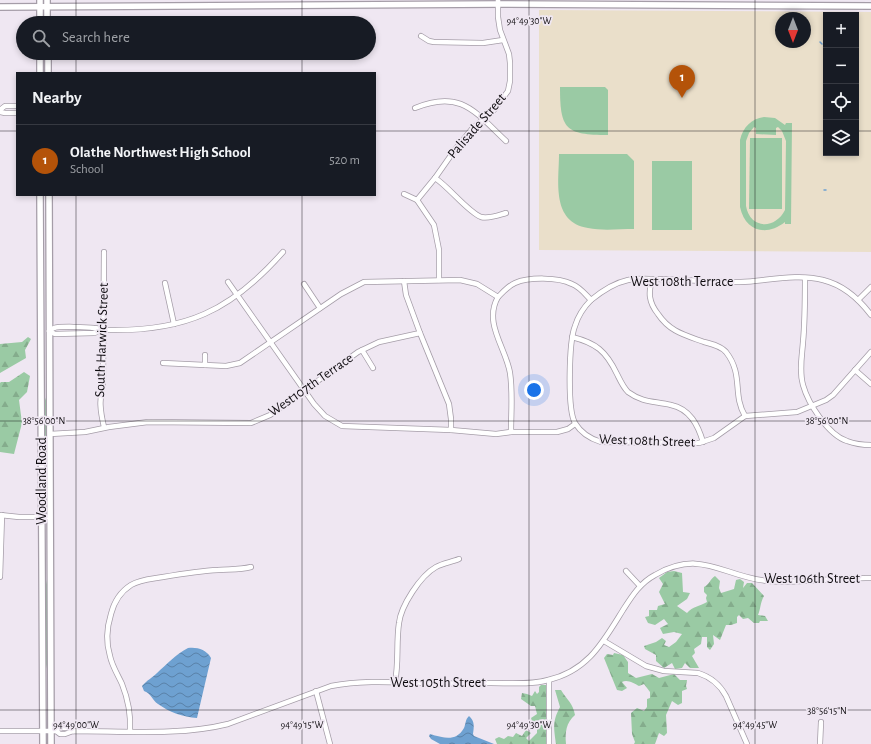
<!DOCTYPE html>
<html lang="en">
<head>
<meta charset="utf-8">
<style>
	body { margin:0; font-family:"Alegreya Sans",sans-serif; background:#242831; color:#f1f3f6 }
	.controls { position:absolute; right:12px; top:12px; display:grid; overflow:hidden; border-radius:0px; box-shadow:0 2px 6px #0003 }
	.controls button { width:36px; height:36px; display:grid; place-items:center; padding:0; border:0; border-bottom:1px solid #363941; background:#171b24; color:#f1f3f6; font:20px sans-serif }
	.compass { position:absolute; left:775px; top:12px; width:36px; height:36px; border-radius:50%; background:#171b24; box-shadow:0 2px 6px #0003; rotate:180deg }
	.you { position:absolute; left:534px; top:390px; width:14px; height:14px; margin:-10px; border:3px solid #fff; border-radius:50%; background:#1a73e8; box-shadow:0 0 0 6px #1a73e833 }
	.badge { display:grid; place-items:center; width:26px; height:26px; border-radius:50%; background:#b45309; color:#fff; font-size:13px; font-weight:700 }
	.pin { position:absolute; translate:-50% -33px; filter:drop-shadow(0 1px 2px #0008) }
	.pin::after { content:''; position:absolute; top:21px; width:14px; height:12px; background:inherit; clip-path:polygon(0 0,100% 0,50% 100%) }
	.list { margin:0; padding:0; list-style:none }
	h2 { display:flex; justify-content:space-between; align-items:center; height:52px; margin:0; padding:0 16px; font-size:17px }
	h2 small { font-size:13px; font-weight:400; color:#9ea1a6 }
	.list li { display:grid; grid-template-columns:26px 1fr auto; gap:12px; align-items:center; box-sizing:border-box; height:72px; padding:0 16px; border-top:1px solid #363941 }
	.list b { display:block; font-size:15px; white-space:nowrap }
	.list p { margin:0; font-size:13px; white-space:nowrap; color:#9ea1a6 }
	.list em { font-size:13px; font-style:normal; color:#9ea1a6 }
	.icon { flex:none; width:22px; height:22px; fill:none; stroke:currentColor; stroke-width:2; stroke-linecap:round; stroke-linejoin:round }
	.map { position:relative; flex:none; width:871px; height:744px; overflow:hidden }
	.search { position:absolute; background:#171b24; box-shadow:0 2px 6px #0003; left:16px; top:16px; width:360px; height:44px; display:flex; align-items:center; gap:10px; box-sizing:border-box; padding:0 14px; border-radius:22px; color:#9ea1a6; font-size:15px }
	.panel { position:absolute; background:#171b24; box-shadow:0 2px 6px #0003; left:16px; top:72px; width:360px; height:124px; border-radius:0px }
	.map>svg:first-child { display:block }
	.education { fill:#eadfca; fill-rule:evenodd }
	.grass { fill:url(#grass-tufts) }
	.forest { fill:url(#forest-firs) }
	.garden { fill:#9acaa4; fill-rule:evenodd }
	.water { fill:url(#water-waves) }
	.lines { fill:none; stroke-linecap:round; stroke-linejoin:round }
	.stream { stroke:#6ea1d1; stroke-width:1.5 }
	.minor-casing { stroke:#a59da8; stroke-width:6 }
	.major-casing { stroke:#a59da8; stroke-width:8 }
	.minor { stroke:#fff; stroke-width:4.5 }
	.major { stroke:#fff; stroke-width:5.5 }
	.ticks { fill:none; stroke:#0e0b0f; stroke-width:1; stroke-opacity:0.45 }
	.labels { text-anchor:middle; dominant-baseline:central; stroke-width:3.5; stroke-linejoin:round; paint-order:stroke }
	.street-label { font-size:14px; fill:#0e0b0f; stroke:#efe7f2 }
	.ticks-label { font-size:10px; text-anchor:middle; fill:#0e0b0f; stroke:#efe7f2; stroke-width:3.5; stroke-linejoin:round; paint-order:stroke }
</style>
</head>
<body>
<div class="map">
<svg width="871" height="744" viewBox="0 0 871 744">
	<defs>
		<pattern id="grass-tufts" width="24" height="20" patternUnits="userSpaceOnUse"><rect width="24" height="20" fill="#9acaa4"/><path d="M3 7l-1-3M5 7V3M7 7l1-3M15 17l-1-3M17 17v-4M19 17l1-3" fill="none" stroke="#84ac8c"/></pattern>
		<pattern id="forest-firs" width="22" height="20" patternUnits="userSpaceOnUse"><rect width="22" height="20" fill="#9acaa4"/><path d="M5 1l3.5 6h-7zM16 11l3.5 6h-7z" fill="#84ac8c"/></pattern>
		<pattern id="water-waves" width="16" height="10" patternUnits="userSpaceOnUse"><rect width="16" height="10" fill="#6ea1d1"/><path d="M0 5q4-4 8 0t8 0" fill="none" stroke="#5981a8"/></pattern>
	</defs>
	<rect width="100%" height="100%" fill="#efe7f2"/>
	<path class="education" d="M539 10 871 12V252L539 250ZM826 15H856V153H826ZM781 18H805V42H781Z"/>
	<g class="grass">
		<polygon points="44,394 47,404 48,507 46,511 45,510"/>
		<polygon points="45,580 46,580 48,589 49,669 47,669 45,659"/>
	</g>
	<g class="forest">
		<polygon points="28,337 31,339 25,350 26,358 0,373 0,344 22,342"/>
		<polygon points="24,372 30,376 27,392 19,400 22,423 14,454 0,452 0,383 1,382 9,382"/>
		<path d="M674 571 682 573 683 592 690 593 687 599 677 606 687 613C693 606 699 607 707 602L706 598 707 595 704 592V587C709 585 710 579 715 576L720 581 719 588 721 593 734 589 736 580 740 579 744 582 743 588 747 583H752L764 596C760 603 761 608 758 615L765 616 768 621H760L759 623H754L748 618 743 619 739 615 737 617V623L731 625H726L720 640 713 635 714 644 710 650 707 647V637H702L701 644 694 649 695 653 692 656 699 668H690L685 663 682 668 675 669 672 663 664 668 656 661V655L645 649 644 646 656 642 662 638 666 641 664 645 669 647 676 642 682 634 674 632 663 634 660 628 668 624 664 619 655 625 648 623 645 617 649 616V610H657L658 606 665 604 659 592 663 584 659 578 667 572Z"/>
		<path d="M614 653 623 655 628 662V673L636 678 652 674 659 678 674 674 680 680H687L686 686 687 689 682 691V703L678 705 672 701 666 715 667 733 664 736 659 733 655 744H634L635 742 632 734 631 713 637 708 644 711 647 707V699L650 698V692L644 684 639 686C634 683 627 679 622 682L627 688 622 691 617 690 604 658 607 654 613 655Z"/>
		<polygon points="541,685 547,685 548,744 497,744 495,739 499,737 504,739 508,736 513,737 516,733 522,736 526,730 531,733 526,738 529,741 537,733 537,726 533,724 531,718 537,714 535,706 531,706 521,699 522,693 527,694 532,696 535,691 537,694 539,692 539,687"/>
		<path d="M555 690H561C567 700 573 703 575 715 566 723 565 732 566 744H556C554 728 552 722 560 707Z"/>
	</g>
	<g class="garden">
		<path d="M560 87H605L608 90V135C565 135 560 129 560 87Z"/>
		<path d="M764 117 775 118 785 125 786 123H792L791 224H785V222C766 237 745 231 740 207V140C743 127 751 119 764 117ZM754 127 756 128V134L776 135V128L778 127 782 131 786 141 785 210C775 230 750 229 746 206V141L749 133Z"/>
		<polygon points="750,138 782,138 782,209 749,209"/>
		<path d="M559 154H627L634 161V229C619 229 602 231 588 228 551 222 559 181 559 154Z"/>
		<rect x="652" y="161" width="40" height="69"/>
	</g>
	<g class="water">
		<path d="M188 648C197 647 206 649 211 658L197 718C183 717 169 712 158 704 152 700 152 694 144 691L142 686C147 680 152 678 157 673 167 664 176 654 188 648Z"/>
		<path d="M469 716C475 721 474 727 473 734L474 736 494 744H440L431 739 429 736 430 734C444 738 456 742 464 728 466 723 465 720 469 716Z"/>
	</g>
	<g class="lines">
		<g class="stream">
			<polyline points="820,42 822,44"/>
			<polyline points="824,190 826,190"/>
		</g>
		<g class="minor-casing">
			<g id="minor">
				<polyline points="421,36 429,41 434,42 483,43 503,40"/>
				<path d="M415 108C461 89 475 112 506 141"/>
				<polyline points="0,110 5,106 17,106"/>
				<polyline points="0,112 5,113 17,113"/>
				<path d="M435 178C449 187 468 212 481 217 489 219 499 215 506 213"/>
				<polyline points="404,194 417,200"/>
				<path d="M805 278C805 299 805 321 803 342 802 356 799 371 803 385 808 403 828 435 847 441 855 444 863 445 871 445"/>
				<path d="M651 279C651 285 649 292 650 297 651 304 654 309 658 314 670 332 685 335 704 342 712 344 721 346 726 352 744 375 732 394 745 416"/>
				<polyline points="439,280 439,250 434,225 417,200 435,178 454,151 472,129 494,110 508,91 510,81 510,63 509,54 500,30 498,17 498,0"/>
				<polyline points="228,282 314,404 325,416 342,426 451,430 496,434 511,432 557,432 568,429 575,424"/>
				<polyline points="165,283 174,324"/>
				<polyline points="304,284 320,308"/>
				<path d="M498 297C483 323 506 348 510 373 513 393 511 413 511 432"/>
				<path d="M591 300C584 307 578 316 575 326 569 341 567 409 575 423 581 433 591 439 601 442L699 443 714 438 745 416 797 412 826 400 833 395 871 352"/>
				<polyline points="858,300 871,287"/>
				<path d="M49 331C51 330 52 329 54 328 60 326 87 327 94 328 98 328 102 330 106 330 185 332 231 311 283 252"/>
				<polyline points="49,331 55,334 94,333 104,330"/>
				<polyline points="420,333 449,404 451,419 451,430"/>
				<path d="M572 337C596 343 606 351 617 374 620 380 623 387 628 392 643 403 655 401 671 405 690 409 698 425 703 442"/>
				<polyline points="362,350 373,368"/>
				<path d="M163 363 226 366 240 363 341 294 364 282 460 280 477 284 498 297C503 292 508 286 515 283 529 277 558 277 572 284 580 287 585 294 591 300 602 291 614 283 628 280 637 278 647 279 656 279 684 279 713 283 741 282 766 281 798 273 823 280 843 285 859 299 871 315"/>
				<polyline points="205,365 205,355"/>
				<polyline points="855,370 871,384"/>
				<path d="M104 427C100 410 99 400 103 383L104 252"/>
				<polyline points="50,434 85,432 109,427 148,422 251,423 270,415 358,352 379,342 420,333 406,295 404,281"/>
				<polyline points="0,515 19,517 50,517"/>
				<polyline points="626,571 640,586"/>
				<polyline points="0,577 2,515"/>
				<path d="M604 641 646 666 664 671 698 673C711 677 720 685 726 696L747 744"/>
				<polyline points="549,680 549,744"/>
				<path d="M395 682C399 663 396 643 399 623 401 606 420 576 436 567 443 563 452 562 459 559"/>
				<polyline points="316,691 330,744"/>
				<polyline points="0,731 56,731 59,728 69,728 73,731"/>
				<path d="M56 731 60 734H65L73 731C123 731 180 736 228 724L331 686C361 680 392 682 422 683 445 684 468 683 491 683 510 683 530 685 548 680 588 671 603 642 623 610 632 596 640 583 655 575 702 548 723 577 768 581 803 584 837 577 871 578"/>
				<path d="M130 731C131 714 128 699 122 684 118 675 112 666 110 656 106 643 107 627 111 614 114 602 120 592 131 585 141 579 152 579 163 577 181 574 200 571 218 570 229 569 239 570 251 567"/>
				<polyline points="820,744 821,722"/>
			</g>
		</g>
		<g class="major-casing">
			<g id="major">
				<polyline points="40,0 40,23"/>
				<polyline points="47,0 47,23"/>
				<polyline points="0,7 500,4 871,6"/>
				<polyline points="40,53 40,73"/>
				<polyline points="48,53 48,73"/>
				<polyline points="40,195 43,744"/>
				<polyline points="49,195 51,744"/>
			</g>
		</g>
		<use href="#minor" class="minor"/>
		<use href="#major" class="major"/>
	</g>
	<path class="ticks" d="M76 0V23M302 0V23M529 0V744M755 0V744M76 53V73M302 53V73M0 131H17M375 131H826M856 131H871M76 195V744M302 195V744M0 421H871M0 710H871"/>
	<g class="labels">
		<g class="street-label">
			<text transform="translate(477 126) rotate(-49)">Palisade Street</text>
			<text x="682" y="282">West 108th Terrace</text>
			<text transform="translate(102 340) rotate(-88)">South Harwick Street</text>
			<text transform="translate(311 385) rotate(-35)">West107th Terrace</text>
			<text transform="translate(647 441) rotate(2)">West 108th Street</text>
			<text transform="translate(42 481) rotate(-90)">Woodland Road</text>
			<text x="812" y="579">West 106th Street</text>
			<text x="438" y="683">West 105th Street</text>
		</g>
	</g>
	<g class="ticks-label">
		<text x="529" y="24">94°49'30"W</text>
		<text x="827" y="424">38°56'00"N</text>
		<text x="44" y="424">38°56'00"N</text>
		<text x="827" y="714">38°56'15"N</text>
		<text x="76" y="728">94°49'00"W</text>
		<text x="302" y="728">94°49'15"W</text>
		<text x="529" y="728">94°49'30"W</text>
		<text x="755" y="728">94°49'45"W</text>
	</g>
</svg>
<div class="controls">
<button>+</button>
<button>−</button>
<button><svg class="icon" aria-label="locate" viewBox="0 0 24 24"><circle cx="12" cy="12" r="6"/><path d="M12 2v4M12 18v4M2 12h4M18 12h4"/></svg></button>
<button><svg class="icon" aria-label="layers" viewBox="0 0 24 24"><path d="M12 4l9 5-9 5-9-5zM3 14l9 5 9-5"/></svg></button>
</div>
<svg class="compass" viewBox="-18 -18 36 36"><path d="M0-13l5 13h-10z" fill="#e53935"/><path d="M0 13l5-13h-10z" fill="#9ea1a6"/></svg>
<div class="you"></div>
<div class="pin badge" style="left:682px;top:98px">1</div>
<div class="search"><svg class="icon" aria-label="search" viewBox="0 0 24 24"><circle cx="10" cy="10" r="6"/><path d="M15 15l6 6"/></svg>Search here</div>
<section class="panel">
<h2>Nearby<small></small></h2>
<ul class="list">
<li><span class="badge">1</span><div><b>Olathe Northwest High School</b><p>School</p></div><em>520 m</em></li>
</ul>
</section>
</div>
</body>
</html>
